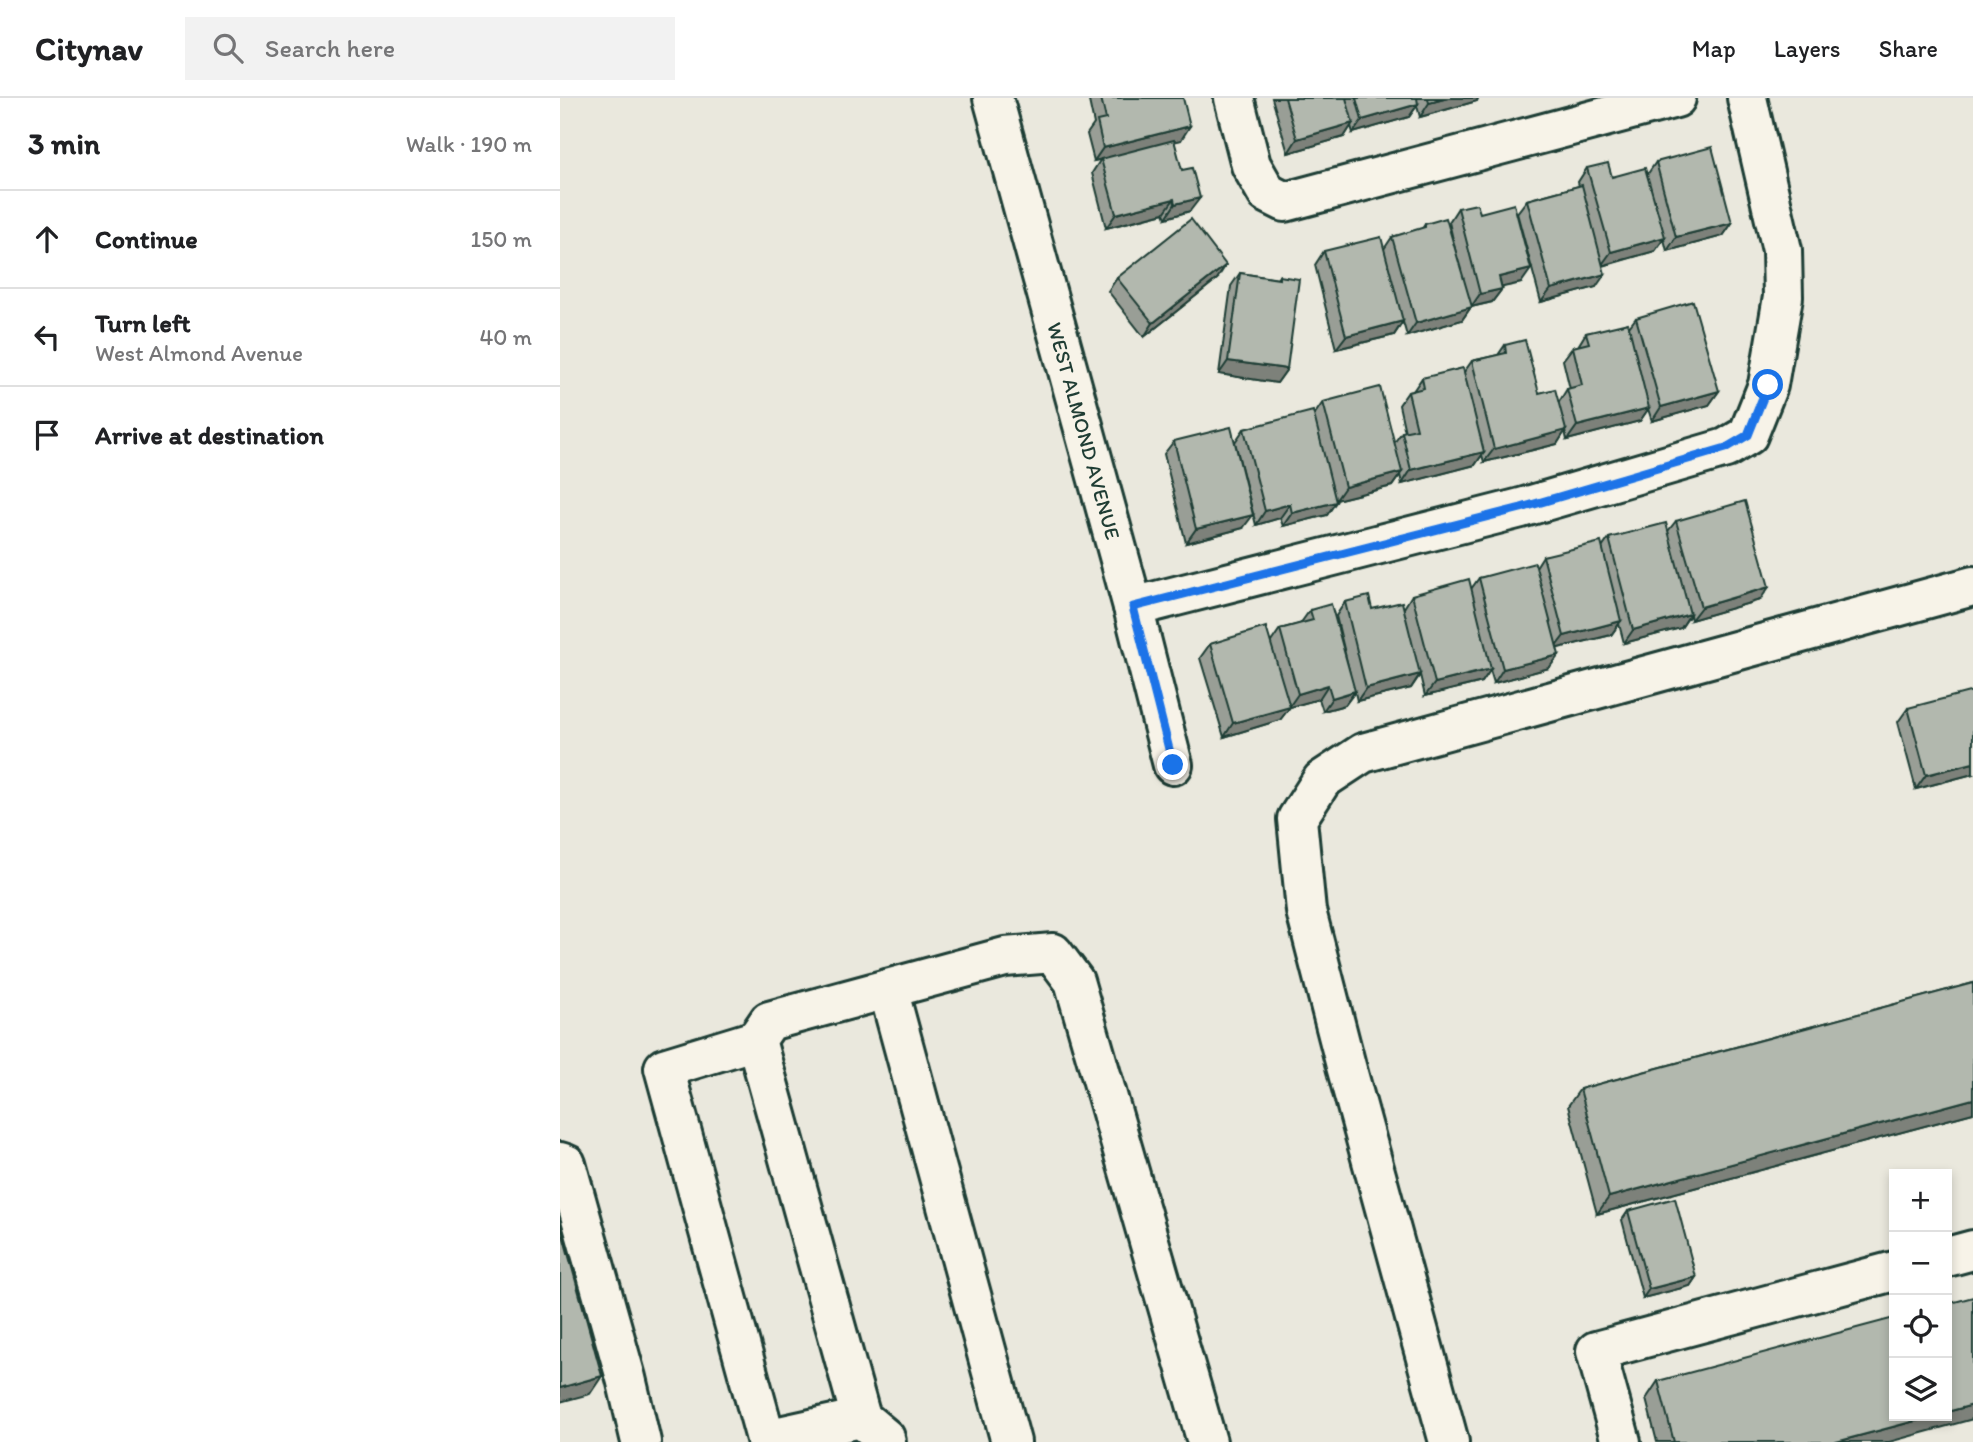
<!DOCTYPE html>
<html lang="en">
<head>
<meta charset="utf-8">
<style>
	body { margin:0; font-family:Itim,sans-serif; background:#f2f2f2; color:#202124 }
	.controls { position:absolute; right:21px; bottom:21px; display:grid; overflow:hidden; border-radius:0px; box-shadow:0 4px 10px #0003 }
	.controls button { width:63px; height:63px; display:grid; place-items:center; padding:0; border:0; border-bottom:2px solid #e0e0e0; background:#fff; color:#202124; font:35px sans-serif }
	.stop { position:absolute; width:21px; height:21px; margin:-16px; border:5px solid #1a73e8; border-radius:50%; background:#fff }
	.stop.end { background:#1a73e8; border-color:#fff; box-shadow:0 2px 7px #0008 }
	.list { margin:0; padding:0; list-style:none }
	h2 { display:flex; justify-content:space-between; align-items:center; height:91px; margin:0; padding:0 28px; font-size:30px }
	h2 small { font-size:23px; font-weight:400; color:#757577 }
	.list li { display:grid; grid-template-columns:46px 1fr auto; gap:21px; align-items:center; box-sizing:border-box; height:98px; padding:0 28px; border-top:2px solid #e0e0e0 }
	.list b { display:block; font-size:26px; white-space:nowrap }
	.list p { margin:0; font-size:23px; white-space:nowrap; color:#757577 }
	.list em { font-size:23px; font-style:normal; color:#757577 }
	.icon { flex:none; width:38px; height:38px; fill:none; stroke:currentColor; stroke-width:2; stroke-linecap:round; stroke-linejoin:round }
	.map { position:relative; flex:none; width:1413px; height:1344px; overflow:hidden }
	header { display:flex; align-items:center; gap:42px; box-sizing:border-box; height:98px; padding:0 35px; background:#fff; border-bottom:2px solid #e0e0e0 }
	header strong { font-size:33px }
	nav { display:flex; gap:38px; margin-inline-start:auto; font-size:24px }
	.search { width:490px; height:63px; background:#f2f2f2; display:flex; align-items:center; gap:18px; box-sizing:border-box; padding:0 24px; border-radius:0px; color:#757577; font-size:26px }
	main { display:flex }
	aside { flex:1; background:#fff }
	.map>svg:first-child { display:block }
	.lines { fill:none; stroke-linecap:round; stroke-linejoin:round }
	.minor-casing { stroke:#1f3d34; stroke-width:44 }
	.minor { stroke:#f7f3e8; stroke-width:38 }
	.wall { fill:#999e96; stroke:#1f3d34; stroke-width:2 }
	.shaded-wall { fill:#7d817a; stroke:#1f3d34; stroke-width:2 }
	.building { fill:#b2b8ae; stroke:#1f3d34; stroke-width:2 }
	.route { stroke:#1a73e8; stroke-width:9 }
	.labels { text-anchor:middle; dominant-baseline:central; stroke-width:5; stroke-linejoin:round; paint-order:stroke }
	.street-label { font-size:21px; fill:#1f3d34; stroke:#f7f3e8 }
</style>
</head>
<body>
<header>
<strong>Citynav</strong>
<div class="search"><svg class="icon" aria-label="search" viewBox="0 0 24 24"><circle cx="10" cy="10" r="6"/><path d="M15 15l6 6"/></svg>Search here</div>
<nav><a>Map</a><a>Layers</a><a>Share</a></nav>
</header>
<main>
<aside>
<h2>3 min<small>Walk · 190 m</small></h2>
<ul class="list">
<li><svg class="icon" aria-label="ahead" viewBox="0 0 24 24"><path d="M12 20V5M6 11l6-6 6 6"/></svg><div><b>Continue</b></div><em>150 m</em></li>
<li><svg class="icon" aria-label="left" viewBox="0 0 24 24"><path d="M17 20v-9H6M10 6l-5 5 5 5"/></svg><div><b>Turn left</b><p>West Almond Avenue</p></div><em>40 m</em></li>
<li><svg class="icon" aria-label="arrive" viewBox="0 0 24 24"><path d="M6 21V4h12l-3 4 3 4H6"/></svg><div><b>Arrive at destination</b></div></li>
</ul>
</aside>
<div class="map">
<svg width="1413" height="1344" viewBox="0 0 1413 1344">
	<rect width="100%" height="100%" fill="#eae8dd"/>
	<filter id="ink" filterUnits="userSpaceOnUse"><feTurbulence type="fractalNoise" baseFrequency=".0143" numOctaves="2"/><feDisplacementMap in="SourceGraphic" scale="14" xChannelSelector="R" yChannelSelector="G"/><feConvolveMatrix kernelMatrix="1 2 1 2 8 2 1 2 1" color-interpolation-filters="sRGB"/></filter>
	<g filter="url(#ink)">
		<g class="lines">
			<g class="minor-casing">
				<g id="minor">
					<path id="s1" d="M433 0 573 509 613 667"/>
					<polyline points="674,0 691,67 707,95 725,104 1116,0"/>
					<polyline points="573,509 961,410 1166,350 1188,337 1208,287 1223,199 1222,152 1187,0"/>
					<polyline points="328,891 451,1344"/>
					<polyline points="196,942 104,970 206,1341 301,1320"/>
					<polyline points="0,1064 6,1066 66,1280 81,1344"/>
					<polyline points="1387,1159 1413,1152"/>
					<polyline points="326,1344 325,1340 301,1320 196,942 209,923 445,859 493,855 514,883 647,1344"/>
					<polyline points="889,1344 786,968 746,813 737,721 762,682 803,655 1413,488"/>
					<polyline points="1061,1344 1036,1253 1334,1173"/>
				</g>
			</g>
			<use href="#minor" class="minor"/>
		</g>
		<g class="wall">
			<polygon points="531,0 623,0 621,42 614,43 630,113 606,120 604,115 546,130 532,75 541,61 543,61 534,63 527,36 534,26 529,3"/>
			<polygon points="712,0 918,0 917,3 860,19 857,8 849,19 793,35 791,28 784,39 728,55"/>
			<polygon points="1096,64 1172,125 1163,138 1107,153 1104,141 1095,153 1043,168 1036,189 981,204 957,115 967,102 1019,88 1018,84 1027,70 1052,79 1087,77"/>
			<polygon points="898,110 920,115 961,185 941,189 942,191 932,204 911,209 902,222 847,238 843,224 834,237 776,251 755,167 764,153 824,151 832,139 862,131 865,126 896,155 889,124"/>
			<polygon points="680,175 717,181 719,178 727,271 717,285 659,276 671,188"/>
			<polygon points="557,180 657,181 584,239 548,193"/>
			<polygon points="1076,220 1159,293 1149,307 1092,323 1088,311 1080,323 1007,342 1005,333 997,346 924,364 922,357 915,367 842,386 840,377 832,388 776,402 767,417 723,428 720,420 696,427 675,344 684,331 754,317 763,304 834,345 842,334 845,334 839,307 848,294 853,293 862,280 904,274 912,263 938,257 945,247 979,295 999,304 1007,291 1010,291 1003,262 1013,249 1018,248 1026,235 1069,229"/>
			<polygon points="614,343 683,430 626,445 604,356"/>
			<polygon points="1116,423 1200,502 1131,522 1130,517 1121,530 1064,545 1059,526 1051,537 997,550 989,570 934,585 930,572 922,584 865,598 860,577 851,590 797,603 795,594 785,607 763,613 759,601 730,609 720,622 664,639 640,560 650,546 711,544 720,531 740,526 750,512 790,576 776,518 785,504 812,511 844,510 852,497 911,491 919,480 976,469 983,458 1042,450 1049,440 1108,433"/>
			<polygon points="1348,610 1413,676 1356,691 1338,624"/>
			<polygon points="1413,885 1413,1015 1037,1116 1008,1008 1020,991"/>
			<polygon points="1068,1113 1136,1179 1130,1188 1083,1200 1062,1122"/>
			<polygon points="1098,1283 1329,1344 1097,1344 1086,1301"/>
		</g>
		<g class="shaded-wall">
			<polygon points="888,0 918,0 917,3 860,19 869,5"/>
			<polygon points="858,6 849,19 793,35 802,22"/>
			<polygon points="793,25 784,39 728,55 737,41"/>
			<polygon points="630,28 621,42 534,63 543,50"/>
			<polygon points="640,100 630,113 606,120 615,106"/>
			<polygon points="614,101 604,115 546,130 556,116"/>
			<polygon points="1172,125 1163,138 1107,153 1116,139"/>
			<polygon points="1105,139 1095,153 1041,168 1051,154"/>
			<polygon points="666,167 657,181 584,239 593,225"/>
			<polygon points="971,171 961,185 930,192 939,179"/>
			<polygon points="1045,176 1036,189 981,204 991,191"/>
			<polygon points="942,191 932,204 911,209 902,222 847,238 856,225 911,209 920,196"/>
			<polygon points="843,223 834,237 776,251 786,238"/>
			<polygon points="668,263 727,271 717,285 659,276"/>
			<polygon points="1159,293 1149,307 1092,323 1101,309"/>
			<polygon points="1089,310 1080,323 1007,342 1017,328"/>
			<polygon points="1006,332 997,346 924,364 934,351"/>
			<polygon points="924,354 915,367 842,386 851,372"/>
			<polygon points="842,374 832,388 776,402 785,389"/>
			<polygon points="776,404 767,417 723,428 732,415"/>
			<polygon points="730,406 720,420 696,427 705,413"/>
			<polygon points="693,417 683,430 626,445 636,431"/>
			<polygon points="1209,489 1200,502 1131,522 1141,509"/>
			<polygon points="1130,516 1121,530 1064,545 1073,532"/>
			<polygon points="1061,523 1051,537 994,551 1004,538"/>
			<polygon points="999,557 989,570 934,585 943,571"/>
			<polygon points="931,571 922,584 865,598 875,585"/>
			<polygon points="860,576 851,590 797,603 806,590"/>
			<polygon points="768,587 759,601 730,609 720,622 664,639 673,625 729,609 738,596"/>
			<polygon points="795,593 785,607 763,613 772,600"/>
			<polygon points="1413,665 1413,676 1356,691 1366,677"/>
			<polygon points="1413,1001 1413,1015 1037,1116 1049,1099"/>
			<polygon points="1136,1179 1130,1188 1083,1200 1089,1191"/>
			<polygon points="42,1278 30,1296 0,1304 0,1290"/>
			<polygon points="1413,1307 1413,1321 1329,1344 1276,1344 1374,1318 1387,1318 1387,1314"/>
		</g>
		<g class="building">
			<polygon points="541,0 623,0 630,28 543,50 537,23 546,21"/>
			<polygon points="725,0 786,0 793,25 737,41"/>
			<polygon points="796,0 857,0 858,6 802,22"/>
			<polygon points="868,0 888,0 869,5"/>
			<polygon points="614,42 622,72 632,70 640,100 615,106 614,101 556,116 541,61"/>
			<polygon points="1152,49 1172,125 1116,139 1096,64"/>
			<polygon points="1048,65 1052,79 1085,70 1105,139 1051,154 1027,70"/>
			<polygon points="1022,87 1045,176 991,191 967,102"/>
			<polygon points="917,106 920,115 954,106 971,171 939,179 942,191 920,196 898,110"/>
			<polygon points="886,120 912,209 856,225 832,139 865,129 865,126"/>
			<polygon points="631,121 666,167 593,225 557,180"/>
			<polygon points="821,139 843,223 786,238 764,153"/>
			<polygon points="680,175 719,181 719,178 739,181 727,271 668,263"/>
			<polygon points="1133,203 1159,293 1101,309 1076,220"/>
			<polygon points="1068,225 1089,310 1017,328 1007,291 1022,287 1013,249 1029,245 1026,235"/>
			<polygon points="965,242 979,295 995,291 1006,332 934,351 912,263 946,255 945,247"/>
			<polygon points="903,270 924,354 851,372 842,334 857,331 848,294 864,290 862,280"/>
			<polygon points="820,289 842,374 785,389 763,304"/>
			<polygon points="753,313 776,404 732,415 730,406 705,413 684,331"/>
			<polygon points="671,329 693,417 636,431 614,343"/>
			<polygon points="1185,403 1209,489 1141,509 1116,423"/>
			<polygon points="1106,425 1130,516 1073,532 1049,440"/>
			<polygon points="1041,444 1061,523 1004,538 983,458"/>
			<polygon points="975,465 999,557 943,571 919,480"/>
			<polygon points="909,481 931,571 875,585 852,497"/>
			<polygon points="809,498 812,511 842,504 860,576 806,590 785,504"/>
			<polygon points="771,506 795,593 772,600 768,587 738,596 720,531 753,522 750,512"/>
			<polygon points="706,529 730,609 673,625 650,546"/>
			<polygon points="1413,593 1413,665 1366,677 1348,610"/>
			<polygon points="1413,885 1413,1001 1049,1099 1020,991"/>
			<polygon points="1115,1100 1136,1179 1089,1191 1068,1113"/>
			<polygon points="0,1126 42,1278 0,1290"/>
			<polygon points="1413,1199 1413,1307 1387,1314 1387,1206"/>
			<polygon points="1334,1220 1334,1318 1374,1318 1276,1344 1114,1344 1098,1283"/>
		</g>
	</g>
	<g class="lines" filter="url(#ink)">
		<polyline class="route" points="613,667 573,509 961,410 1166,350 1188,337 1208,287"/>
	</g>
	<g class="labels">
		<g class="street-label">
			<text stroke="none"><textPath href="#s1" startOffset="345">WEST ALMOND AVENUE</textPath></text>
		</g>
	</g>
</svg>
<div class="controls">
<button>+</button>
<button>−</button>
<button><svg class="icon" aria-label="locate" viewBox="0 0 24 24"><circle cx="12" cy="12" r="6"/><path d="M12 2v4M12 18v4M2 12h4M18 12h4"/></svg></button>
<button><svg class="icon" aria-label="layers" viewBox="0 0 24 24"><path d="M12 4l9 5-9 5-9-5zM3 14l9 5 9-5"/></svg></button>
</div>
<div class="stop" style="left:1208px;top:287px"></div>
<div class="stop end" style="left:613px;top:667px"></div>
</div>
</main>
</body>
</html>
